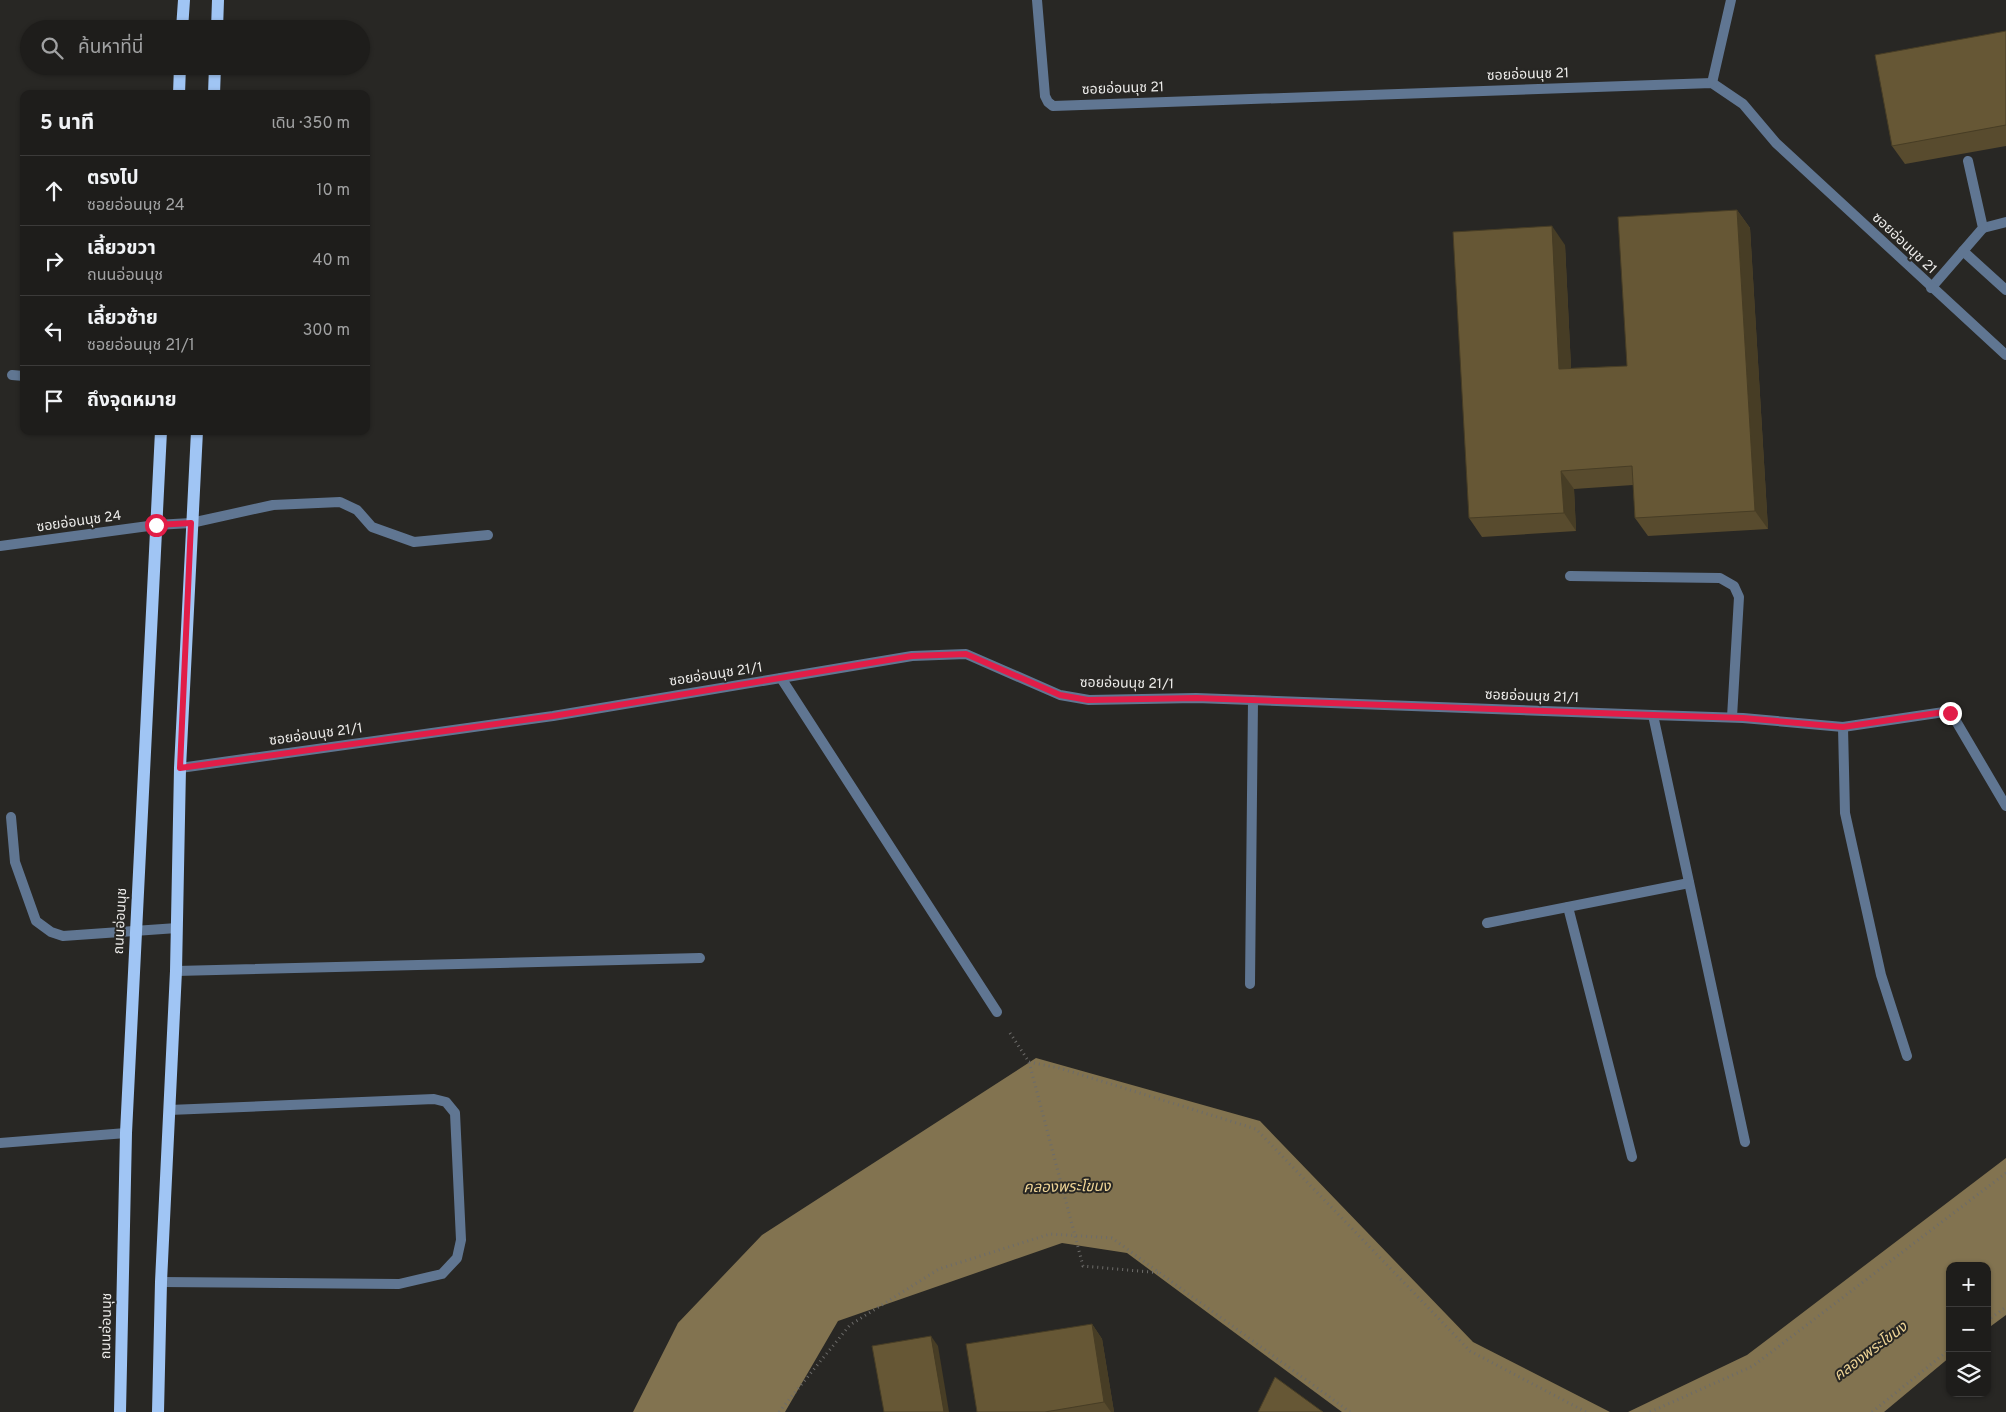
<!DOCTYPE html>
<html lang="th">
<head>
<meta charset="utf-8">
<style>
	body { margin:0; font-family:Overpass,"Noto Sans Thai",sans-serif; background:#262624; color:#f1f3f6 }
	.controls { position:absolute; right:15px; bottom:15px; display:grid; overflow:hidden; border-radius:10px; box-shadow:0 1px 4px #0004 }
	.controls button { width:45px; height:45px; display:grid; place-items:center; padding:0; border:0; border-bottom:1px solid #3c3b3a; background:#1e1d1b; color:#f1f3f6; font:25px sans-serif }
	.stop { position:absolute; width:15px; height:15px; margin:-11px; border:4px solid #e11d48; border-radius:50%; background:#fff }
	.stop.end { background:#e11d48; border-color:#fff; box-shadow:0 1px 5px #0008 }
	.list { margin:0; padding:0; list-style:none }
	h2 { display:flex; justify-content:space-between; align-items:center; height:65px; margin:0; padding:0 20px; font-size:21px }
	h2 small { font-size:16px; font-weight:400; color:#a1a2a3 }
	.list li { display:grid; grid-template-columns:32px 1fr auto; gap:15px; align-items:center; box-sizing:border-box; height:70px; padding:0 20px; border-top:1px solid #3c3b3a }
	.list b { display:block; font-size:19px; white-space:nowrap }
	.list p { margin:0; font-size:16px; white-space:nowrap; color:#a1a2a3 }
	.list em { font-size:16px; font-style:normal; color:#a1a2a3 }
	.icon { flex:none; width:28px; height:28px; fill:none; stroke:currentColor; stroke-width:2; stroke-linecap:round; stroke-linejoin:round }
	.map { position:relative; flex:none; width:2006px; height:1412px; overflow:hidden }
	.search { position:absolute; background:#1e1d1b; box-shadow:0 1px 4px #0004; left:20px; top:20px; width:350px; height:55px; display:flex; align-items:center; gap:12px; box-sizing:border-box; padding:0 18px; border-radius:28px; color:#a1a2a3; font-size:19px }
	.panel { position:absolute; background:#1e1d1b; box-shadow:0 1px 4px #0004; left:20px; top:90px; width:350px; height:345px; border-radius:10px }
	.map>svg:first-child { display:block }
	.water { fill:#827350 }
	.lines { fill:none; stroke-linecap:round; stroke-linejoin:round }
	.path { stroke:#6d6c6a; stroke-width:3; stroke-dasharray:1 4; stroke-linecap:butt }
	.lane { stroke:#607692; stroke-width:10 }
	.street { stroke:#607692; stroke-width:10 }
	.primary { stroke:#a0c5f4; stroke-width:12 }
	.wall { fill:#584b2e }
	.shaded-wall { fill:#473d25 }
	.building { fill:#665735; stroke:#473d25 }
	.route { stroke:#e11d48; stroke-width:6 }
	.labels { text-anchor:middle; dominant-baseline:central; stroke-width:4; stroke-linejoin:round; paint-order:stroke }
	.street-label { font-size:14px; fill:#edecea; stroke:#282724 }
	.water-label { font-size:15px; font-style:italic; fill:#eed496; stroke:#282724 }
</style>
</head>
<body>
<div class="map">
<svg width="2006" height="1412" viewBox="0 0 2006 1412">
	<rect width="100%" height="100%" fill="#282724"/>
	<g class="water">
		<polygon points="1036,1058 1260,1121 1473,1342 1610,1412 1342,1412 1127,1253 1062,1243 838,1321 785,1412 633,1412 678,1323 762,1235"/>
		<polygon points="2006,1158 2006,1315 1987,1329 1987,1266 1950,1266 1950,1357 1884,1412 1628,1412 1747,1355"/>
	</g>
	<g class="lines">
		<g class="path">
			<polyline points="1010,1033 1029,1062 1083,1266 1161,1273"/>
			<polyline points="1029,1062 1059,1068 1256,1129 1470,1351 1586,1412"/>
			<polyline points="1987,1321 2006,1307"/>
			<polyline points="779,1412 850,1325 939,1269 1050,1234 1112,1238 1350,1412"/>
			<polyline points="1650,1412 1753,1366 2006,1173"/>
			<polyline points="1872,1412 1950,1349"/>
		</g>
		<g class="lane">
			<polyline points="1983,228 2006,222"/>
			<polyline points="1963,251 2006,290"/>
			<polyline points="1931,288 1983,228 1968,161"/>
			<polyline points="12,375 24,376"/>
			<polyline points="191,523 273,505 340,502 357,510 372,527 414,542 488,535"/>
			<polyline points="11,817 15,862 36,921 51,932 63,936 177,928"/>
			<polyline points="1568,907 1632,1157"/>
			<polyline points="176,971 700,958"/>
			<polyline points="0,1143 126,1133"/>
			<polyline points="161,1282 399,1284 442,1274 457,1258 461,1240 455,1113 446,1102 434,1099 169,1110"/>
		</g>
		<g class="street">
			<polyline points="1037,0 1045,96 1048,102 1053,106 1712,83 1743,104 1776,143 2006,355"/>
			<polyline points="1712,83 1731,0"/>
			<polyline points="0,546 156,525 191,523"/>
			<polyline points="1570,576 1720,578 1734,586 1739,597 1732,717"/>
			<polyline points="781,678 997,1012"/>
			<polyline points="1653,715 1745,1142"/>
			<polyline points="1843,727 1845,813 1881,975 1907,1056"/>
			<polyline points="180,768 553,716 912,656 966,654 1060,695 1089,700 1196,698 1653,715 1743,718 1843,727 1944,712 1953,716 2006,806"/>
			<polyline points="1487,923 1689,883"/>
			<polyline points="1250,984 1253,700"/>
		</g>
		<g class="primary">
			<polyline points="182,29 184,0"/>
			<polyline points="217,29 218,0"/>
			<polyline points="179,94 180,66"/>
			<polyline points="214,94 215,66"/>
			<polyline points="120,1412 126,1133 161,431"/>
			<polyline points="158,1412 161,1282 176,971 180,768 197,431"/>
		</g>
	</g>
	<g class="wall">
		<polygon points="2006,31 2006,146 1905,164 1892,146"/>
		<polygon points="1737,210 1750,228 1768,529 1648,536 1635,518 1633,485 1574,489 1576,531 1482,537 1469,518 1565,245 1571,368 1627,366"/>
		<polygon points="1092,1324 1102,1339 1114,1412 977,1412"/>
	</g>
	<g class="shaded-wall">
		<polygon points="1737,210 1750,228 1768,529 1755,511"/>
		<polygon points="1552,226 1565,245 1572,387 1559,369"/>
		<polygon points="1561,471 1574,489 1576,531 1564,513"/>
		<polygon points="1092,1324 1102,1339 1114,1412 1111,1412 1104,1402"/>
		<polygon points="931,1336 938,1346 949,1412 944,1412"/>
	</g>
	<g class="building">
		<polygon points="2006,31 2006,125 1892,146 1875,55"/>
		<polygon points="1737,210 1755,511 1635,518 1632,466 1561,471 1564,513 1469,518 1453,232 1552,226 1559,369 1627,366 1618,217"/>
		<polygon points="1092,1324 1104,1402 1045,1412 977,1412 966,1344"/>
		<polygon points="931,1336 944,1412 884,1412 872,1346"/>
		<polygon points="1275,1377 1323,1412 1258,1412"/>
	</g>
	<g class="lines">
		<polyline class="route" points="156,525 191,523 180,768 553,716 912,656 966,654 1060,695 1088,700 1196,698 1653,715 1743,718 1843,727 1944,712 1950,713"/>
	</g>
	<g class="labels">
		<g class="street-label">
			<text transform="translate(1528 75) rotate(-2)">ซอยอ่อนนุช 21</text>
			<text transform="translate(1123 89) rotate(-2)">ซอยอ่อนนุช 21</text>
			<text transform="translate(1904 244) rotate(43)">ซอยอ่อนนุช 21</text>
			<text transform="translate(79 522) rotate(-8)">ซอยอ่อนนุช 24</text>
			<text transform="translate(716 675) rotate(-9)">ซอยอ่อนนุช 21/1</text>
			<text transform="translate(1127 684) rotate(1)">ซอยอ่อนนุช 21/1</text>
			<text transform="translate(1532 697) rotate(2)">ซอยอ่อนนุช 21/1</text>
			<text transform="translate(316 735) rotate(-8)">ซอยอ่อนนุช 21/1</text>
			<text transform="translate(121 921) rotate(-87)">ถนนอ่อนนุช</text>
			<text transform="translate(107 1326) rotate(-89)">ถนนอ่อนนุช</text>
		</g>
		<g class="water-label">
			<text transform="translate(1067 1188) rotate(-1)">คลองพระโขนง</text>
			<text transform="translate(1871 1352) rotate(-37)">คลองพระโขนง</text>
		</g>
	</g>
</svg>
<div class="controls">
<button>+</button>
<button>−</button>
<button><svg class="icon" aria-label="layers" viewBox="0 0 24 24"><path d="M12 4l9 5-9 5-9-5zM3 14l9 5 9-5"/></svg></button>
</div>
<div class="stop" style="left:156px;top:525px"></div>
<div class="stop end" style="left:1950px;top:713px"></div>
<div class="search"><svg class="icon" aria-label="search" viewBox="0 0 24 24"><circle cx="10" cy="10" r="6"/><path d="M15 15l6 6"/></svg>ค้นหาที่นี่</div>
<section class="panel">
<h2>5 นาที<small>เดิน · 350 m</small></h2>
<ul class="list">
<li><svg class="icon" aria-label="ahead" viewBox="0 0 24 24"><path d="M12 20V5M6 11l6-6 6 6"/></svg><div><b>ตรงไป</b><p>ซอยอ่อนนุช 24</p></div><em>10 m</em></li>
<li><svg class="icon" aria-label="right" viewBox="0 0 24 24"><path d="M7 20v-9h11M14 6l5 5-5 5"/></svg><div><b>เลี้ยวขวา</b><p>ถนนอ่อนนุช</p></div><em>40 m</em></li>
<li><svg class="icon" aria-label="left" viewBox="0 0 24 24"><path d="M17 20v-9H6M10 6l-5 5 5 5"/></svg><div><b>เลี้ยวซ้าย</b><p>ซอยอ่อนนุช 21/1</p></div><em>300 m</em></li>
<li><svg class="icon" aria-label="arrive" viewBox="0 0 24 24"><path d="M6 21V4h12l-3 4 3 4H6"/></svg><div><b>ถึงจุดหมาย</b></div></li>
</ul>
</section>
</div>
</body>
</html>
